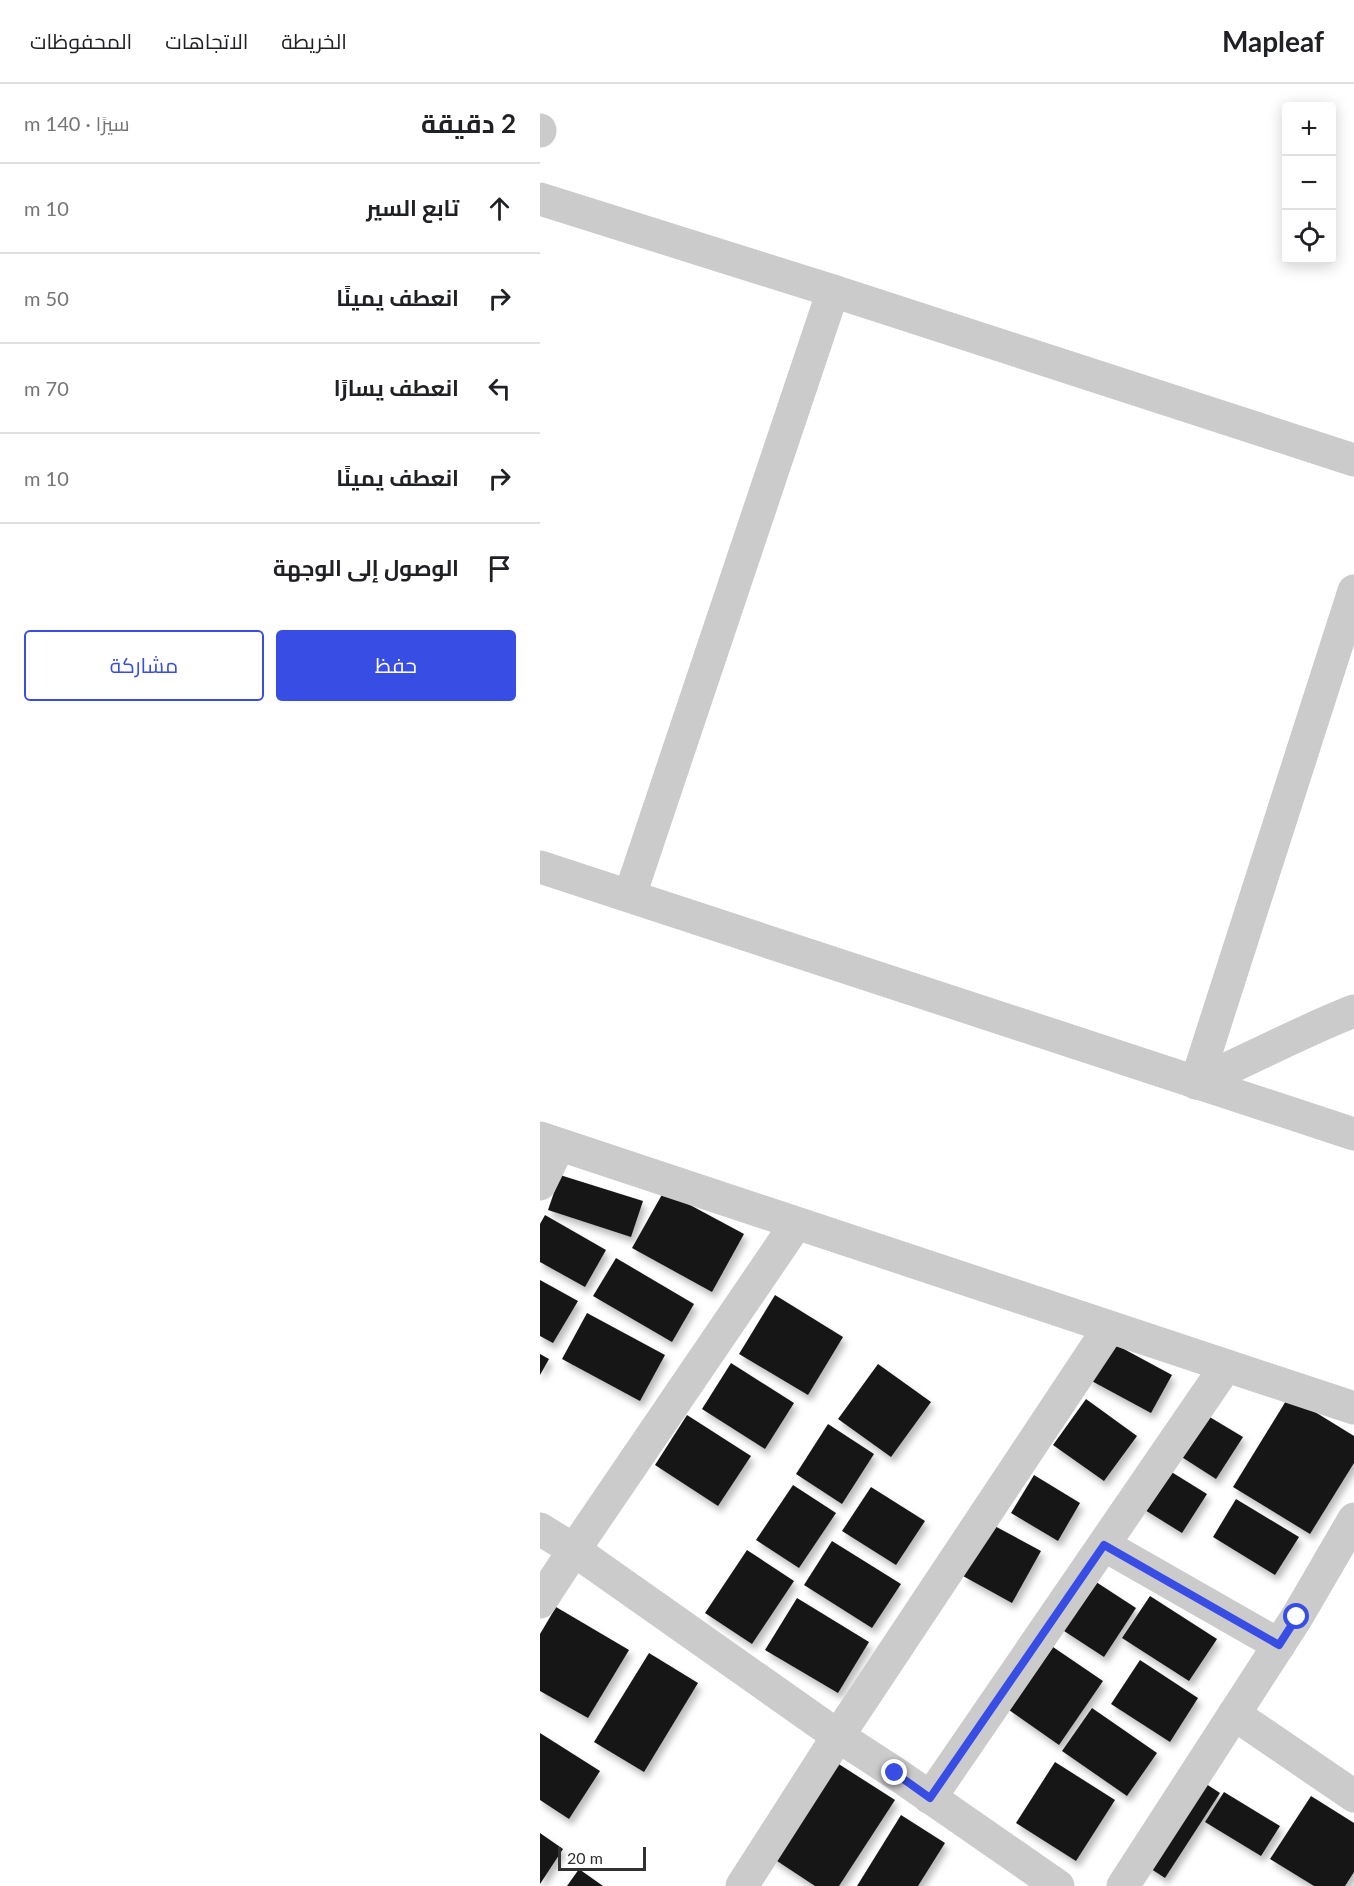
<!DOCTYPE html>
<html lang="ar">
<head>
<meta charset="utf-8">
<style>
	body { margin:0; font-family:Lato,Cairo,sans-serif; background:#f6f6f6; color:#202124; direction:rtl }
	.controls { position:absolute; right:18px; top:18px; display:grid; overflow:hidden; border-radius:6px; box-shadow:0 3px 15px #0003 }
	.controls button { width:54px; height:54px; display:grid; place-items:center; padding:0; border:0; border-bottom:2px solid #e0e0e0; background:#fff; color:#202124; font:30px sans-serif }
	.scale { position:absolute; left:18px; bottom:15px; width:88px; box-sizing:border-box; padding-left:6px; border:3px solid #313131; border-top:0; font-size:16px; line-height:21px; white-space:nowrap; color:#313131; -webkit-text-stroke:4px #fff; paint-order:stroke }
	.stop { position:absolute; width:18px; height:18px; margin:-14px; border:4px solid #384de3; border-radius:50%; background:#fff }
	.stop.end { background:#384de3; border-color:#fff; box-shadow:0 2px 6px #0008 }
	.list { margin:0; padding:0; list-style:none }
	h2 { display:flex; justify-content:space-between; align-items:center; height:78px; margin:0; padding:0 24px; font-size:26px }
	h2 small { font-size:20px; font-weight:400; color:#757577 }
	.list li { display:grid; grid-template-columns:39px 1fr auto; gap:18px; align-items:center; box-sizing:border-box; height:90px; padding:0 24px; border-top:2px solid #e0e0e0 }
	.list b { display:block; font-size:22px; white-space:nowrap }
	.list em { font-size:20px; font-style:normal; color:#757577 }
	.actions { display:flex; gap:12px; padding:18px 24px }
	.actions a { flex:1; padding:14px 0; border:2px solid #384de3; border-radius:6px; text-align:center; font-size:21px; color:#384de3 }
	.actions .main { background:#384de3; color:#fff }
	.icon { flex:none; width:33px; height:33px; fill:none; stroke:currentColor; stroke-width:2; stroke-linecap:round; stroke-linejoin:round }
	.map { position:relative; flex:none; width:814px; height:1802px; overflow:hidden; direction:ltr }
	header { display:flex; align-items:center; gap:36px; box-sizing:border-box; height:84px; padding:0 30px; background:#fff; border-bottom:2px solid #e0e0e0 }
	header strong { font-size:28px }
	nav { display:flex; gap:33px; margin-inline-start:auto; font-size:21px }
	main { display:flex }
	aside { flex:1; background:#fff }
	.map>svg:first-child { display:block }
	.building { fill:#181818; filter:url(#shadow) }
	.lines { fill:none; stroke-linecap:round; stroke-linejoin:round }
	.minor { stroke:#cbcbcb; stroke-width:33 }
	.route { stroke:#384de3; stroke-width:8 }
</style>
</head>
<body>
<header>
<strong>Mapleaf</strong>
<nav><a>الخريطة</a><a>الاتجاهات</a><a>المحفوظات</a></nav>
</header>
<main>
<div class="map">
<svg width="814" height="1802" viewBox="0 0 814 1802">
	<defs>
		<filter id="shadow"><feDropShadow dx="3.5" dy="6" stdDeviation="3" flood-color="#0004"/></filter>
	</defs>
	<rect width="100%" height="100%" fill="#fff"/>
	<g class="building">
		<polygon points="20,1091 103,1117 91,1153 8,1126"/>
		<polygon points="124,1107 204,1150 172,1208 92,1164"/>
		<polygon points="5,1131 66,1166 45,1203 0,1178 0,1140"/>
		<polygon points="76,1174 154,1220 132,1258 53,1212"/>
		<polygon points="0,1196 38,1217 13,1259 0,1252"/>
		<polygon points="235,1211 303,1253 268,1311 199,1270"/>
		<polygon points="47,1229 125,1271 100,1317 22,1275"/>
		<polygon points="569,1257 632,1291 611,1329 548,1295"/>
		<polygon points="0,1270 9,1275 0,1291"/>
		<polygon points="191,1279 254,1319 225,1365 162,1325"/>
		<polygon points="338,1280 391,1318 351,1373 298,1335"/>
		<polygon points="749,1312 814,1352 814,1379 770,1450 693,1403"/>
		<polygon points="546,1315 597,1352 564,1397 513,1361"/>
		<polygon points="663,1329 703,1353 676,1395 637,1370"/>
		<polygon points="147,1331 211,1372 178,1422 115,1381"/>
		<polygon points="288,1340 334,1370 302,1420 256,1390"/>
		<polygon points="625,1384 667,1410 642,1449 600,1423"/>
		<polygon points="494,1391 540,1419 518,1457 471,1429"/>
		<polygon points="253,1401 296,1429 259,1484 216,1456"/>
		<polygon points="331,1403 385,1437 356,1481 302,1447"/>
		<polygon points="696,1415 759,1453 735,1491 673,1453"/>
		<polygon points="451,1440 501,1467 472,1519 423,1492"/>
		<polygon points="292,1457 361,1500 332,1544 264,1501"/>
		<polygon points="207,1466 254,1497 212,1560 165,1529"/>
		<polygon points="553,1496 596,1524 564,1573 521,1545"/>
		<polygon points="610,1512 677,1555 649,1597 582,1554"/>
		<polygon points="257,1514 329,1558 298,1609 225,1566"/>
		<polygon points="16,1523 89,1566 48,1634 0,1607 0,1550"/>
		<polygon points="513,1563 563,1597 519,1661 469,1626"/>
		<polygon points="109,1569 158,1599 104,1688 54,1658"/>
		<polygon points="600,1576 658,1614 630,1658 571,1620"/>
		<polygon points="552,1624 617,1669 587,1712 522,1667"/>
		<polygon points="0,1649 60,1687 29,1735 0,1716"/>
		<polygon points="294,1677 355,1716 299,1802 275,1802 231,1773"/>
		<polygon points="515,1678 575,1716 536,1777 476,1739"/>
		<polygon points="660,1696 680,1709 625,1794 605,1781"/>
		<polygon points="684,1708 740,1742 721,1772 665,1738"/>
		<polygon points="771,1712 814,1739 814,1788 805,1802 774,1802 730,1775"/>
		<polygon points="361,1731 405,1759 378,1802 317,1802"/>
		<polygon points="0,1749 23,1765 0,1800"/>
		<polygon points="39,1785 63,1802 27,1802"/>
	</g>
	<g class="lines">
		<g class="minor">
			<polyline points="0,46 0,47"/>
			<polyline points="0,115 293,207 814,376"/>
			<polyline points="0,783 814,1050"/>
			<polyline points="90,811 293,207"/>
			<polyline points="656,999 814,507"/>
			<path d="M656 999C709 976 760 948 814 927"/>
			<polyline points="0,1054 814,1324"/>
			<polyline points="0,1100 19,1061"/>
			<polyline points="0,1445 34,1466 298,1652 355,1689 518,1802"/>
			<polyline points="564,1461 739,1561"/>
			<polyline points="0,1518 34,1466 256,1140"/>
			<polyline points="694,1630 814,1712"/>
			<polyline points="390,1714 686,1282"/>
			<polyline points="202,1802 298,1652 569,1244"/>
			<polyline points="583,1802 757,1533 814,1435"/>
		</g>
	</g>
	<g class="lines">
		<polyline class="route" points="355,1689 390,1714 564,1461 739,1561 757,1533"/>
	</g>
</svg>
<div class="controls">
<button>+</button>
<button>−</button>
<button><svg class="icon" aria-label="locate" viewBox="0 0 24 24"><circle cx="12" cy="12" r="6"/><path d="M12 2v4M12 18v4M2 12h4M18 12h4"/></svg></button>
</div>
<div class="scale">20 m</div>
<div class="stop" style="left:757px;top:1533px"></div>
<div class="stop end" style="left:355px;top:1689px"></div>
</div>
<aside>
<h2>2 دقيقة<small>سيرًا · 140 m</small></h2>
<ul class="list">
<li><svg class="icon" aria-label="ahead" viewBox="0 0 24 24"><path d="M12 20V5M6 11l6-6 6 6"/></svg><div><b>تابع السير</b></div><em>10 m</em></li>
<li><svg class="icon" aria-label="right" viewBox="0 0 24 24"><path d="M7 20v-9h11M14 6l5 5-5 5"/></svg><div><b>انعطف يمينًا</b></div><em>50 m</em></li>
<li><svg class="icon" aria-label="left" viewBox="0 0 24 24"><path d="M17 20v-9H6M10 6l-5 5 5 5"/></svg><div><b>انعطف يسارًا</b></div><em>70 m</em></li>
<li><svg class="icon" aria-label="right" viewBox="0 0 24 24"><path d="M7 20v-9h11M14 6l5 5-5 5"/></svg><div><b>انعطف يمينًا</b></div><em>10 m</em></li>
<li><svg class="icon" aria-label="arrive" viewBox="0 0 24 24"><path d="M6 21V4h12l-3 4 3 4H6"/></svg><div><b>الوصول إلى الوجهة</b></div></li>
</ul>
<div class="actions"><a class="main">حفظ</a><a>مشاركة</a></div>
</aside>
</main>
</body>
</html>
